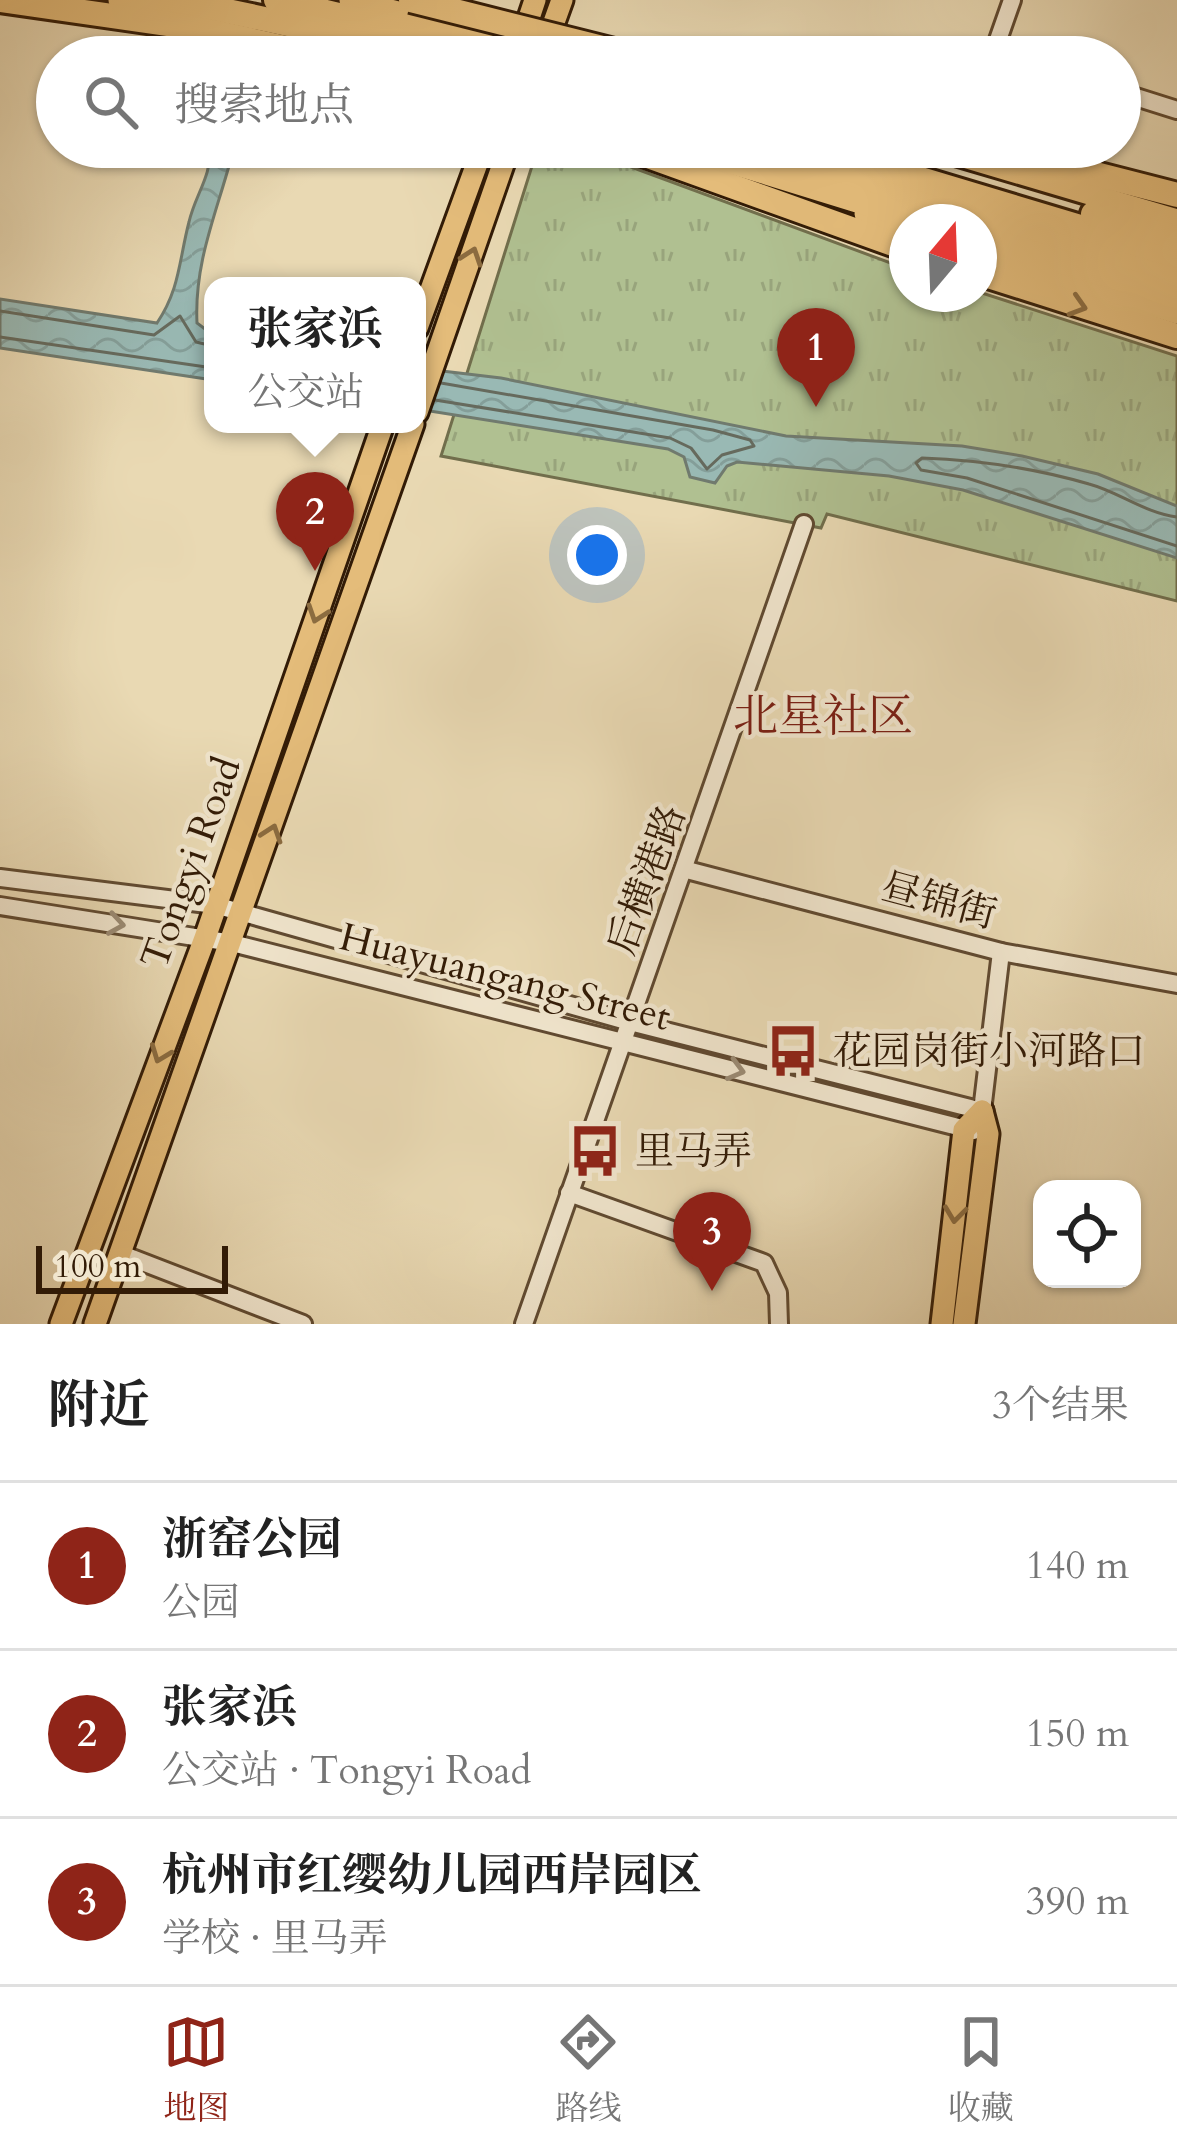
<!DOCTYPE html>
<html lang="zh">
<head>
<meta charset="utf-8">
<style>
	body { margin:0; font-family:Cardo,"Noto Serif SC",serif; background:#f2f2f2; color:#222 }
	.controls { position:absolute; right:36px; bottom:36px; display:grid; overflow:hidden; border-radius:24px; box-shadow:0 3px 9px #0004 }
	.controls button { width:108px; height:108px; display:grid; place-items:center; padding:0; border:0; border-bottom:3px solid #e0e0e0; background:#fff; color:#222; font:60px sans-serif }
	.compass { position:absolute; left:889px; top:204px; width:108px; height:108px; border-radius:50%; background:#fff; box-shadow:0 3px 9px #0004; rotate:19deg }
	.scale { position:absolute; left:36px; bottom:30px; width:192px; box-sizing:border-box; padding-left:12px; border:6px solid #321b06; border-top:0; font-size:33px; line-height:42px; white-space:nowrap; color:#321b06; -webkit-text-stroke:9px #f1e6ce; paint-order:stroke }
	.you { position:absolute; left:597px; top:555px; width:42px; height:42px; margin:-30px; border:9px solid #fff; border-radius:50%; background:#1a73e8; box-shadow:0 0 0 18px #1a73e833 }
	.badge { display:grid; place-items:center; width:78px; height:78px; border-radius:50%; background:#8f2418; color:#fff; font-size:39px; font-weight:700 }
	.pin { position:absolute; translate:-50% -99px; filter:drop-shadow(0 3px 6px #0008) }
	.pin::after { content:''; position:absolute; top:63px; width:42px; height:36px; background:inherit; clip-path:polygon(0 0,100% 0,50% 100%) }
	.popup { position:absolute; left:204px; top:277px; width:222px; height:156px; box-sizing:border-box; display:grid; place-content:center; border-radius:24px; background:#fff; filter:drop-shadow(0 3px 9px #0005); font-size:39px; white-space:nowrap; color:#767676 }
	.popup b { font-size:45px; color:#222 }
	.popup::after { content:''; position:absolute; left:50%; top:100%; margin-left:-24px; border:24px solid transparent; border-top-color:#fff }
	.list { margin:0; padding:0; list-style:none }
	h2 { display:flex; justify-content:space-between; align-items:center; height:156px; margin:0; padding:0 48px; font-size:51px }
	h2 small { font-size:39px; font-weight:400; color:#767676 }
	.list li { display:grid; grid-template-columns:78px 1fr auto; gap:36px; align-items:center; box-sizing:border-box; height:168px; padding:0 48px; border-top:3px solid #e0e0e0 }
	.list b { display:block; font-size:45px; white-space:nowrap }
	.list p { margin:0; font-size:39px; white-space:nowrap; color:#767676 }
	.list em { font-size:39px; font-style:normal; color:#767676 }
	.icon { flex:none; width:66px; height:66px; fill:none; stroke:currentColor; stroke-width:2; stroke-linecap:round; stroke-linejoin:round }
	.map { position:relative; flex:none; width:1177px; height:1324px; overflow:hidden }
	.search { position:absolute; background:#fff; box-shadow:0 3px 9px #0004; left:36px; right:36px; top:36px; height:132px; display:flex; align-items:center; gap:30px; box-sizing:border-box; padding:0 42px; border-radius:66px; color:#767676; font-size:45px }
	.sheet { height:660px; background:#fff }
	nav { display:flex; justify-content:space-around; align-items:center; box-sizing:border-box; height:168px; border-top:3px solid #e0e0e0; background:#fff; font-size:33px; color:#767676 }
	nav a { display:grid; justify-items:center; gap:6px }
	nav .on { color:#8f2418 }
	.map>svg:first-child { display:block }
	.park { fill:url(#park-tufts); stroke:#716e4c; stroke-width:3 }
	.water { fill:url(#water-waves); stroke:#707a6e; stroke-width:3 }
	.lines { fill:none; stroke-linecap:round; stroke-linejoin:round }
	.shore { stroke:#666a5d; stroke-width:3 }
	.minor-casing { stroke:#604a31; stroke-width:22 }
	.major-casing { stroke:#321b06; stroke-width:27 }
	.highway-casing { stroke:#321b06; stroke-width:30 }
	.minor { stroke:#f1e6ce; stroke-width:16 }
	.major { stroke:#e4bc7a; stroke-width:21 }
	.highway { stroke:#e4bc7a; stroke-width:24 }
	.highway-bridge-casing { stroke:#321b06; stroke-width:30; stroke-linecap:butt }
	.highway-bridge { stroke:#e4bc7a; stroke-width:24 }
	.oneway { stroke:#8b6c40 }
	.oneway2 { stroke:#9b8b74 }
	.labels { text-anchor:middle; dominant-baseline:central; stroke-width:9; stroke-linejoin:round; paint-order:stroke }
	.street-label { font-size:39px; fill:#321b06; stroke:#f1e6ce }
	.poi-label { font-size:39px; fill:#321b06; stroke:#f1e6ce; text-anchor:start }
	.quarter-label { font-size:45px; fill:#7a1f14; stroke:#f1e6ce }
</style>
</head>
<body>
<div class="map">
<svg width="1177" height="1324" viewBox="0 0 1177 1324">
	<defs>
		<pattern id="park-tufts" width="24" height="20" patternUnits="userSpaceOnUse" patternTransform="scale(3)"><rect width="24" height="20" fill="#b0c091"/><path d="M3 7l-1-3M5 7V3M7 7l1-3M15 17l-1-3M17 17v-4M19 17l1-3" fill="none" stroke="#98a47c"/></pattern>
		<pattern id="water-waves" width="16" height="10" patternUnits="userSpaceOnUse" patternTransform="scale(3)"><rect width="16" height="10" fill="#99b9b4"/><path d="M0 5q4-4 8 0t8 0" fill="none" stroke="#849e99"/></pattern>
	</defs>
	<rect width="100%" height="100%" fill="#e9d9b3"/>
	<filter id="stains"><feTurbulence type="fractalNoise" baseFrequency=".00167" numOctaves="4"/><feColorMatrix values="0 0 0 0 .2 0 0 0 0 .09 0 0 0 0 .02 0 0 0 .5 -.17"/></filter>
	<radialGradient id="worn" r=".72"><stop offset=".6" stop-color="#630" stop-opacity="0"/><stop offset="1" stop-color="#630" stop-opacity=".3"/></radialGradient>
	<polygon class="park" points="550,147 577,147 907,269 907,294 979,292 1177,356 1177,601 827,514 821,528 441,456 532,166"/>
	<g class="water">
		<path d="M210 147H232V155C217 212 194 262 197 323L213 335V380L0 348V299L157 323C180 289 179 260 189 222 195 195 212 176 210 147Z"/>
		<polygon points="417,368 501,378 786,436 962,446 1022,456 1098,474 1177,506 1177,558 963,490 889,476 737,462 727,466 715,483 690,477 684,457 668,449 417,409"/>
	</g>
	<g class="lines">
		<g class="shore">
			<polyline points="0,311 154,335 180,316 196,342 213,346"/>
			<polyline points="0,337 213,368"/>
			<polyline points="435,400 670,438 691,448 707,469 722,455 754,446 750,440 713,430 441,383"/>
			<path d="M1177 517C1145 513 1119 492 1089 484 1034 468 978 460 922 458L916 463 921 470 967 478 1177 546"/>
		</g>
		<g class="minor-casing">
			<g id="minor">
				<polyline points="992,57 1012,0"/>
				<polyline points="1120,92 1177,110"/>
				<polyline points="687,870 1001,952 1177,984"/>
				<polyline points="0,878 215,905 630,1022 982,1111 1001,952"/>
				<polyline points="0,906 232,943 974,1131"/>
				<polyline points="569,1193 764,1263 778,1293 779,1324"/>
				<polyline points="119,1253 303,1324"/>
				<polyline points="524,1324 804,524"/>
			</g>
		</g>
		<g class="major-casing">
			<g id="major">
				<polyline points="119,0 195,15"/>
				<polyline points="350,0 579,57"/>
				<polyline points="520,45 535,0"/>
				<polyline points="544,50 562,0"/>
				<polyline points="930,147 1177,220"/>
				<polyline points="865,214 907,230"/>
				<polyline points="979,253 1177,313"/>
				<polyline points="417,328 483,147"/>
				<polyline points="417,412 509,147"/>
				<polyline points="61,1324 205,938 383,424"/>
				<polyline points="95,1324 413,424"/>
				<polyline points="942,1324 964,1130 982,1111"/>
				<polyline points="964,1324 988,1134 982,1111"/>
			</g>
		</g>
		<g class="highway-casing">
			<g id="highway">
				<polyline points="0,0 196,28 326,57"/>
				<polyline points="176,0 442,57"/>
				<polyline points="276,0 514,57"/>
				<polyline points="623,147 907,249"/>
				<polyline points="752,147 1177,275"/>
				<polyline points="814,147 1177,256"/>
				<polyline points="990,147 1177,195"/>
				<polyline points="690,149 927,222"/>
				<polyline points="1093,214 1177,238"/>
				<polyline points="979,237 1177,296"/>
				<polyline points="979,273 1177,336"/>
			</g>
		</g>
		<use href="#minor" class="minor"/>
		<use href="#major" class="major"/>
		<use href="#highway" class="highway"/>
		<g class="highway-bridge-casing">
			<polyline id="highway-bridge" points="411,0 638,57"/>
		</g>
		<use href="#highway-bridge" class="highway-bridge"/>
	</g>
	<defs><path id="oneway-chevron" d="M-2-3.5L2.5 0L-2 3.5" fill="none" stroke-width="1.6" stroke-linecap="round" stroke-linejoin="round" transform="scale(3)"/></defs>
	<g class="oneway">
		<use href="#oneway-chevron" transform="translate(472 256) rotate(-71)"/>
		<use href="#oneway-chevron" transform="translate(1078 306) rotate(17)"/>
		<use href="#oneway-chevron" transform="translate(317 614) rotate(109)"/>
		<use href="#oneway-chevron" transform="translate(272 833) rotate(-71)"/>
		<use href="#oneway-chevron" transform="translate(160 1054) rotate(111)"/>
		<use href="#oneway-chevron" transform="translate(955 1214) rotate(97)"/>
	</g>
	<g class="oneway2">
		<use href="#oneway-chevron" transform="translate(116 924) rotate(9)"/>
		<use href="#oneway-chevron" transform="translate(736 1070) rotate(15)"/>
	</g>
	<defs>
		<g id="bus-bare" transform="scale(4.14)"><path d="M-5-6H5V4H4V6H2V4H-2V6H-4V4H-5ZM-3.5-4V0h7V-4ZM-3.5 1.2v1.5H-2V1.2ZM2 1.2v1.5H3.5V1.2Z" fill="#8f2418" stroke="#f1e6ce" stroke-width="2.5" paint-order="stroke"/></g>
	</defs>
	<g fill-rule="evenodd">
		<use href="#bus-bare" x="793" y="1051"/>
		<use href="#bus-bare" x="595" y="1151"/>
	</g>
	<g class="labels">
		<g class="street-label">
			<text transform="translate(191 863) rotate(-70)">Tongyi Road</text>
			<text transform="translate(647 880) rotate(-70)">后横港路</text>
			<text transform="translate(939 901) rotate(15)">昼锦街</text>
			<text transform="translate(505 977) rotate(14)">Huayuangang Street</text>
		</g>
		<g class="poi-label">
			<text x="833" y="1051">花园岗街小河路口</text>
			<text x="635" y="1151">里马弄</text>
		</g>
		<g class="quarter-label">
			<text x="823" y="716">北星社区</text>
		</g>
	</g>
	<rect width="100%" height="100%" filter="url(#stains)"/>
	<rect width="100%" height="100%" fill="url(#worn)"/>
</svg>
<div class="controls">
<button><svg class="icon" aria-label="locate" viewBox="0 0 24 24"><circle cx="12" cy="12" r="6"/><path d="M12 2v4M12 18v4M2 12h4M18 12h4"/></svg></button>
</div>
<svg class="compass" viewBox="-18 -18 36 36"><path d="M0-13l5 13h-10z" fill="#e53935"/><path d="M0 13l5-13h-10z" fill="#767676"/></svg>
<div class="scale">100 m</div>
<div class="you"></div>
<div class="pin badge" style="left:816px;top:407px">1</div>
<div class="pin badge" style="left:315px;top:571px">2</div>
<div class="popup"><b>张家浜</b>公交站</div>
<div class="pin badge" style="left:712px;top:1291px">3</div>
<div class="search"><svg class="icon" aria-label="search" viewBox="0 0 24 24"><circle cx="10" cy="10" r="6"/><path d="M15 15l6 6"/></svg>搜索地点</div>
</div>
<section class="sheet">
<h2>附近<small>3个结果</small></h2>
<ul class="list">
<li><span class="badge">1</span><div><b>浙窑公园</b><p>公园</p></div><em>140 m</em></li>
<li><span class="badge">2</span><div><b>张家浜</b><p>公交站 · Tongyi Road</p></div><em>150 m</em></li>
<li><span class="badge">3</span><div><b>杭州市红缨幼儿园西岸园区</b><p>学校 · 里马弄</p></div><em>390 m</em></li>
</ul>
</section>
<nav>
<a class="on"><svg class="icon" aria-label="map" viewBox="0 0 24 24"><path d="M3 6l6-2 6 2 6-2v14l-6 2-6-2-6 2zM9 4v14M15 6v14"/></svg>地图</a>
<a><svg class="icon" aria-label="directions" viewBox="0 0 24 24"><path d="M12 3l9 9-9 9-9-9zM9 14v-3h6M13 9l2 2-2 2"/></svg>路线</a>
<a><svg class="icon" aria-label="saved" viewBox="0 0 24 24"><path d="M7 4h10v16l-5-4-5 4z"/></svg>收藏</a>
</nav>
</body>
</html>
